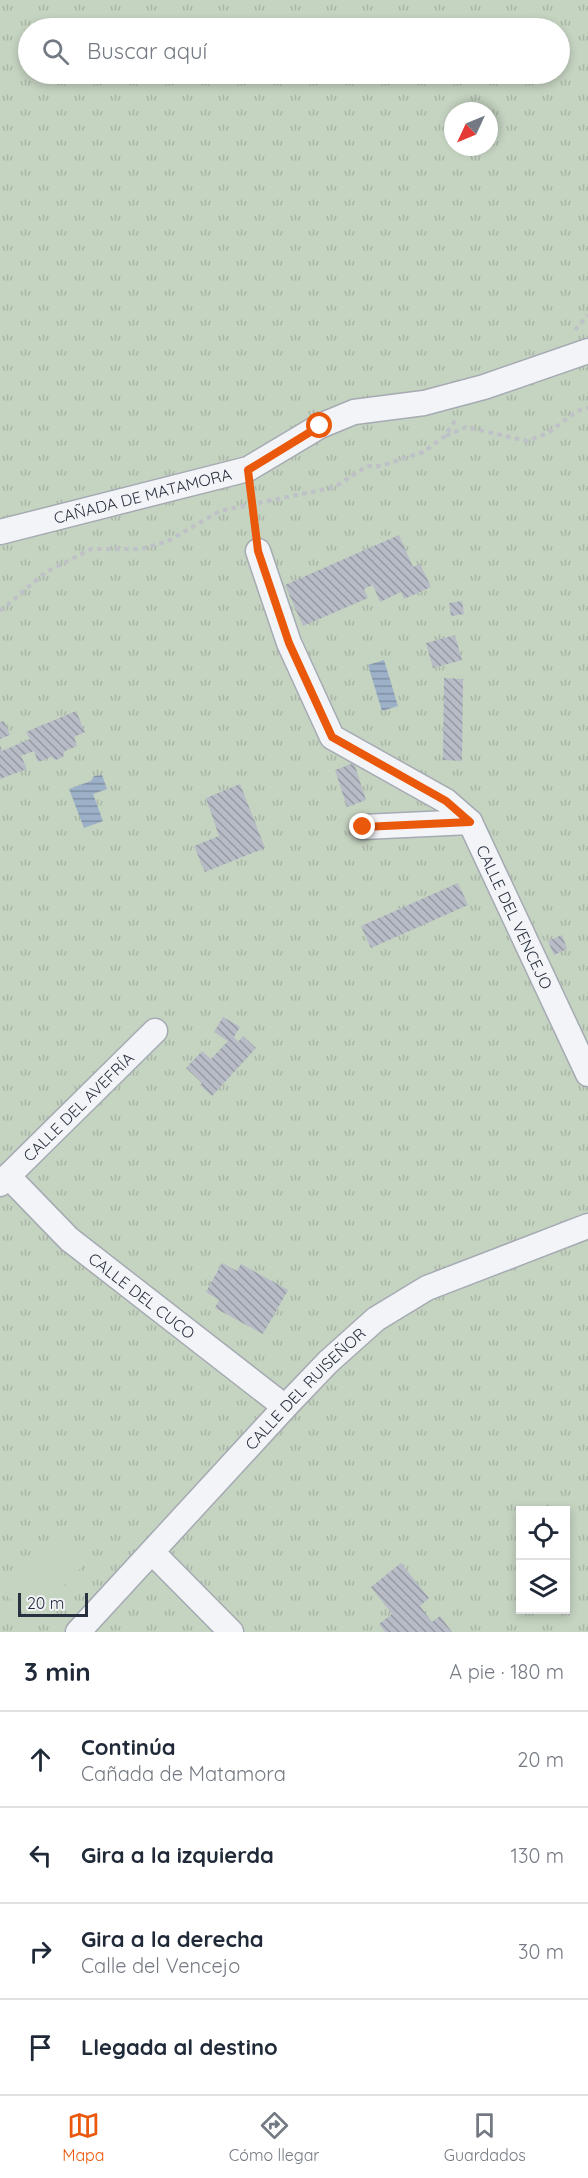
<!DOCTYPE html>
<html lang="es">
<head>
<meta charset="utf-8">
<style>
	body { margin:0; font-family:Quicksand,sans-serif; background:#f2f2f3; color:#1f2937 }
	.controls { position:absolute; right:18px; bottom:18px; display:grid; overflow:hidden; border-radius:0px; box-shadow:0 3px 9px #0003 }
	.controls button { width:54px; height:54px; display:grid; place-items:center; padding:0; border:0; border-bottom:2px solid #e0e1e3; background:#fff; color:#1f2937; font:30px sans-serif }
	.compass { position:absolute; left:444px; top:102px; width:54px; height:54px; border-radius:50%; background:#fff; box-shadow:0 3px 9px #0003; rotate:226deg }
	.scale { position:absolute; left:18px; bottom:15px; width:70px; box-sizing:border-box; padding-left:6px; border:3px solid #293140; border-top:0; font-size:16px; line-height:21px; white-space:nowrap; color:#293140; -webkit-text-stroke:4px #f0f2f6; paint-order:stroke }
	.stop { position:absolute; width:18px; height:18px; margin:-14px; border:4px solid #ea580c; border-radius:50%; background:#fff }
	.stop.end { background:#ea580c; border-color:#fff; box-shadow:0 2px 6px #0008 }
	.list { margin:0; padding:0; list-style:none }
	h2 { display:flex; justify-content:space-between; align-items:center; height:78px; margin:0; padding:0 24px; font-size:26px }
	h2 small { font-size:20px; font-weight:400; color:#747a83 }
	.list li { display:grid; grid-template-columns:39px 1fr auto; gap:18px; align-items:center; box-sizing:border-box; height:96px; padding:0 24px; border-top:2px solid #e0e1e3 }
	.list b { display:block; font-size:22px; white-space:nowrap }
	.list p { margin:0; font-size:20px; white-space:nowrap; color:#747a83 }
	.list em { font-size:20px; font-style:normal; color:#747a83 }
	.icon { flex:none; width:33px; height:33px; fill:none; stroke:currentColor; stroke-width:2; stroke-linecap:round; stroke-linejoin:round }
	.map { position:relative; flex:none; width:588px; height:1632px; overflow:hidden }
	.search { position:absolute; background:#fff; box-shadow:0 3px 9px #0003; left:18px; right:18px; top:18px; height:66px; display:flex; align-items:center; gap:15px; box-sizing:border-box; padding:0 21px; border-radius:33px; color:#747a83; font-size:22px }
	.sheet { height:462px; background:#fff }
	nav { display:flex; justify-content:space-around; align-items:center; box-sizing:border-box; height:84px; border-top:2px solid #e0e1e3; background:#fff; font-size:16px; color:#747a83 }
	nav a { display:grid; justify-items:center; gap:3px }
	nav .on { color:#ea580c }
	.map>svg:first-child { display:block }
	.grass { fill:url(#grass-tufts); fill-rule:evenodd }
	.pitch { fill:#c5d3c1 }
	.water { fill:url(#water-rules) }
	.building { fill:url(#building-back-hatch) }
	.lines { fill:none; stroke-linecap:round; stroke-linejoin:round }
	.minor-casing { stroke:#a5aab3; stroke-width:27 }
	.path { stroke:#bec1c7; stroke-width:4; stroke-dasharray:4.5 4.5; stroke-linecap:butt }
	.minor { stroke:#f3f4f7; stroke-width:24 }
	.route { stroke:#ea580c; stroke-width:8 }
	.labels { text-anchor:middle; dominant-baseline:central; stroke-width:4.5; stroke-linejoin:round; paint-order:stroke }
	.street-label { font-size:16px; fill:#293140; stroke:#f0f2f6 }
</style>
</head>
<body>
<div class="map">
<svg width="588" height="1632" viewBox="0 0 588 1632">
	<defs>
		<pattern id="grass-tufts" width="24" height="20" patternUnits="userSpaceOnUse" patternTransform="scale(1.5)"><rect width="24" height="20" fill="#c5d3c1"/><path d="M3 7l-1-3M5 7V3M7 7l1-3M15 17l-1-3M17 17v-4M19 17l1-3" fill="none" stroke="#a9b6a7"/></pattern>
		<pattern id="water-rules" width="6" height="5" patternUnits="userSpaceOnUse" patternTransform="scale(1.5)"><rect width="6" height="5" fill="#9cb0c8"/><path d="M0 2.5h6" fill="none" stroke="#7f90a4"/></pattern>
		<pattern id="building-back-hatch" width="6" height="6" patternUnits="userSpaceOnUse" patternTransform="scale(1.5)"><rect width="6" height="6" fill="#b7bcc6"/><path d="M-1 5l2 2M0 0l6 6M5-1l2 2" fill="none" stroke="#9599a2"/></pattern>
	</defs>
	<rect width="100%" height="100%" fill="#e0e3e9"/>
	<path class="grass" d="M0 0H588V1632H0ZM28 28H560V74H28ZM453 111H489V147H453ZM520 1510H566V1610H520Z"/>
	<polygon class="pitch" points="62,1530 91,1557 32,1619 3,1592"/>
	<g class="water">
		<polygon points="384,660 398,706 382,711 368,665"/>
		<polygon points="102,775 107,789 93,794 103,821 84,828 69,789 91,781 94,776"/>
	</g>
	<g class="building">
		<polygon points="399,535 413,567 420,564 431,587 404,599 401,592 380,602 373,585 364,589 368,598 303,626 285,585"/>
		<polygon points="462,601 464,614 451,616 449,603"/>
		<polygon points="455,635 462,660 433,668 426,643"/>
		<polygon points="444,678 463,679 462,761 443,760"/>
		<polygon points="76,711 85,732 74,737 77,746 65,751 63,757 56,760 51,757 38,762 34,751 21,756 27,769 0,779 0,745 2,751 30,739 26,732"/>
		<polygon points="4,721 10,735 0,739 0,722"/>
		<polygon points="354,763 366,800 347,807 335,770"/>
		<polygon points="240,784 265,848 205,872 194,846 219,836 206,798"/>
		<polygon points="458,883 468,905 371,948 361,926"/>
		<polygon points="562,935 567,949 554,955 548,941"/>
		<polygon points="223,1017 240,1027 234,1037 238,1042 243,1036 256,1048 212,1096 200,1085 202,1083 186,1068 202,1051 211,1059 228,1041 214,1032"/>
		<polygon points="222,1263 237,1271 241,1264 288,1290 263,1334 215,1308 219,1300 206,1292"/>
		<polygon points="401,1563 429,1598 420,1606 432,1622 440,1616 452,1632 385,1632 379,1624 392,1614 371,1587"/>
	</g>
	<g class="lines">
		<g class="minor-casing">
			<g id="minor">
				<path id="s1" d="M0 532 248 469 320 426 354 412 424 403 484 387 588 351"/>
				<polyline points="258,551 289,643 332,737 446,801 470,822"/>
				<path id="s2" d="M363 827 470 822 588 1074"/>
				<path id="s3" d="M8 1176 69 1239 285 1407"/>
				<path id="s4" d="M0 1184 155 1031"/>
				<polyline points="152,1552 231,1632"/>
				<path id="s5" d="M78 1632 285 1407 328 1362 376 1319 427 1288 588 1226"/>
			</g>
		</g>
		<g class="path">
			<polyline points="575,330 588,315"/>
			<polyline points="446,436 466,427 527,441 548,433 577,411 588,408"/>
			<polyline points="252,492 256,529"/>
			<polyline points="0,611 46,572 91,549 141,549 168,541 220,511 335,487 367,466 381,466 423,452 444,437 457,418"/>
		</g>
		<use href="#minor" class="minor"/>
	</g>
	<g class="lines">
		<polyline class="route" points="320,426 248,470 258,551 289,643 332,737 446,801 470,822 363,827"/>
	</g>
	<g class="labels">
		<g class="street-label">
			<text stroke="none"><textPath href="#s1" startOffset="147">CAÑADA DE MATAMORA</textPath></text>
			<text stroke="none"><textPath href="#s2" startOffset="212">CALLE DEL VENCEJO</textPath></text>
			<text stroke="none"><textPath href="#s4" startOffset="110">CALLE DEL AVEFRÍA</textPath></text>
			<text stroke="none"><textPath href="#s3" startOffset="180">CALLE DEL CUCO</textPath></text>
			<text stroke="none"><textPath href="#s5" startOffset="333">CALLE DEL RUISEÑOR</textPath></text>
		</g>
	</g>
</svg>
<div class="controls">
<button><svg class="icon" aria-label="locate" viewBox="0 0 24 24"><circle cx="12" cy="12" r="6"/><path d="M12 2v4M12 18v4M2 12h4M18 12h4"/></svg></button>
<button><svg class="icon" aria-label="layers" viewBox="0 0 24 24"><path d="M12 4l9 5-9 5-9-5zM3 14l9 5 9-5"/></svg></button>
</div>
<svg class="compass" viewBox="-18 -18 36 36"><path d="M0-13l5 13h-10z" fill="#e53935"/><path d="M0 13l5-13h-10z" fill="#747a83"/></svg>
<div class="scale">20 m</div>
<div class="stop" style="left:320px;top:426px"></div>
<div class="stop end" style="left:363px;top:827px"></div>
<div class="search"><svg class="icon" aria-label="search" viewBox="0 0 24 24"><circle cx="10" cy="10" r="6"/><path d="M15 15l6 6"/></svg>Buscar aquí</div>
</div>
<section class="sheet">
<h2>3 min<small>A pie · 180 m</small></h2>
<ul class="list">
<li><svg class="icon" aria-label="ahead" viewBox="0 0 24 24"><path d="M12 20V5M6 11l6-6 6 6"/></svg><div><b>Continúa</b><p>Cañada de Matamora</p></div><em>20 m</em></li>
<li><svg class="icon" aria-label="left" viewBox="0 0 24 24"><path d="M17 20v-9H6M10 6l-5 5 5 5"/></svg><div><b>Gira a la izquierda</b></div><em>130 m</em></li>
<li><svg class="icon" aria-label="right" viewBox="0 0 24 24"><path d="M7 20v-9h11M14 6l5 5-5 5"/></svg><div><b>Gira a la derecha</b><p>Calle del Vencejo</p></div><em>30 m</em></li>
<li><svg class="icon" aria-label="arrive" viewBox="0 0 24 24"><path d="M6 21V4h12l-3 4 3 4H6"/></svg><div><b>Llegada al destino</b></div></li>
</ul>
</section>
<nav>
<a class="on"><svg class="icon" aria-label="map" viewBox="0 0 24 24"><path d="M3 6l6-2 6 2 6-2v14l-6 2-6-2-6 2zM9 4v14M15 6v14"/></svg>Mapa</a>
<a><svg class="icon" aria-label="directions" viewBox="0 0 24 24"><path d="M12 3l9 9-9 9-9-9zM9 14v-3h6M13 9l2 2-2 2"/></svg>Cómo llegar</a>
<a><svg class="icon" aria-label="saved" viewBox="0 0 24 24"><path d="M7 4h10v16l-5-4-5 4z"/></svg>Guardados</a>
</nav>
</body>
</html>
